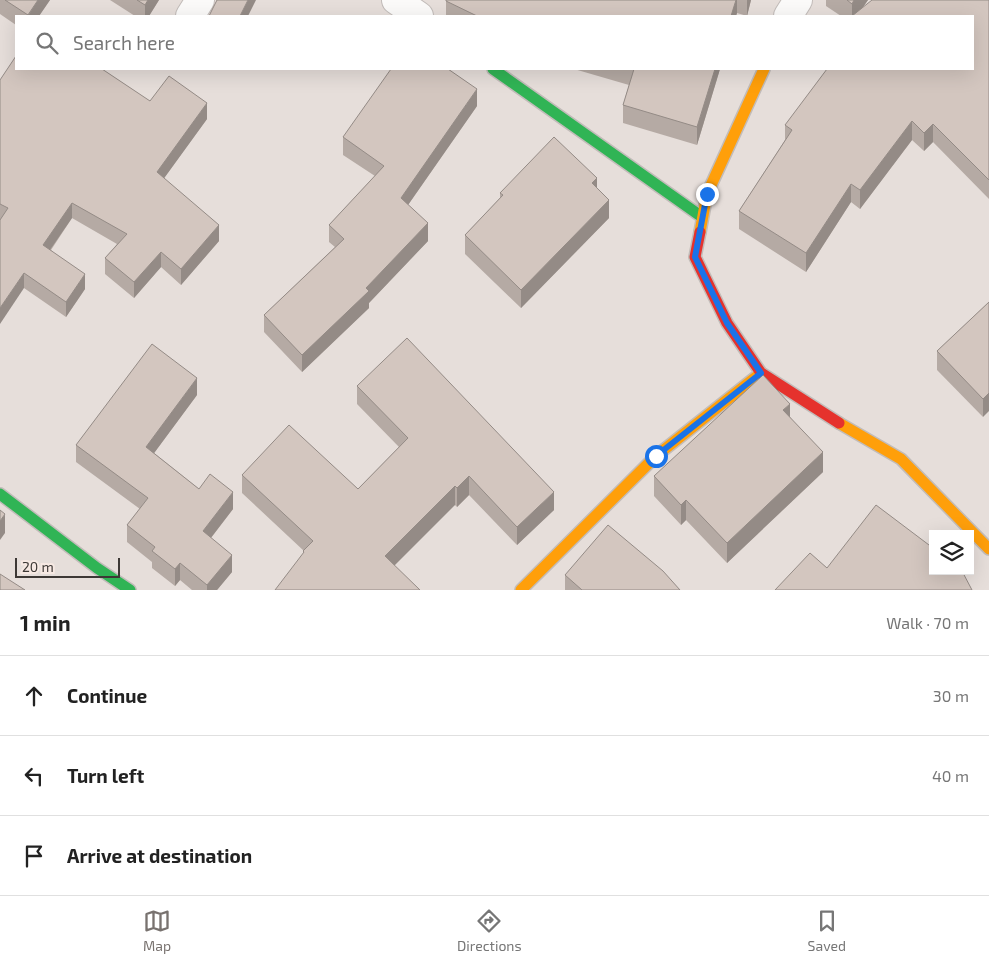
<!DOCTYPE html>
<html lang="en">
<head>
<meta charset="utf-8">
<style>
	body { margin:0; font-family:"Exo 2",sans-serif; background:#f2f2f2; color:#222 }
	.controls { position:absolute; right:15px; bottom:15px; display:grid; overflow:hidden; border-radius:0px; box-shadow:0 5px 20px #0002 }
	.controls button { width:45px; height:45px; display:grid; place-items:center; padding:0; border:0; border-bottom:1px solid #e0e0e0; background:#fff; color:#222; font:25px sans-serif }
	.scale { position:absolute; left:15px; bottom:12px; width:105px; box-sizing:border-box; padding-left:5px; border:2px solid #3d3835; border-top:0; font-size:14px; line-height:18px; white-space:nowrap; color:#3d3835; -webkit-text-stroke:4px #f7e9e3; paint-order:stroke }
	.stop { position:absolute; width:15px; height:15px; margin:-11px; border:4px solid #1a73e8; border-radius:50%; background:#fff }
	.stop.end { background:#1a73e8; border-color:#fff; box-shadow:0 1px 5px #0008 }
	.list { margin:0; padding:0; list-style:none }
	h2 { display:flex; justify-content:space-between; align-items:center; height:65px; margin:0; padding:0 20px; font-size:21px }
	h2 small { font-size:16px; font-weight:400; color:#767676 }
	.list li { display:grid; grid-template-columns:32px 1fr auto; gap:15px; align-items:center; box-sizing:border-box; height:80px; padding:0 20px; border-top:1px solid #e0e0e0 }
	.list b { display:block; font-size:19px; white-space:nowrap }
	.list em { font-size:16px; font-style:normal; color:#767676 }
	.icon { flex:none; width:28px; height:28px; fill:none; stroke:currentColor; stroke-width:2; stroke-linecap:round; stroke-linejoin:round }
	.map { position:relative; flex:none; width:989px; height:590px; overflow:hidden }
	.search { position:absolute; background:#fff; box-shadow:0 5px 20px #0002; left:15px; right:15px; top:15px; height:55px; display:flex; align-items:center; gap:12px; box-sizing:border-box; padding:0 18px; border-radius:0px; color:#767676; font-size:19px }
	.sheet { height:305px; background:#fff }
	nav { display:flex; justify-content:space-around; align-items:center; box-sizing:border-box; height:70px; border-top:1px solid #e0e0e0; background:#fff; font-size:14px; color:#767676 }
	nav a { display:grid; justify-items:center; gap:2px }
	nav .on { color:#78726f }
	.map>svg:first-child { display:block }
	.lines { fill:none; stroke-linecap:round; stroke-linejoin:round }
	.street-casing { stroke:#c2bcb9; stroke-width:30 }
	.fast-casing { stroke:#c2bcb9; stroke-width:14 }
	.slow-casing { stroke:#c2bcb9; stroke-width:14 }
	.jam-casing { stroke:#c2bcb9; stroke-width:14 }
	.street { stroke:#fbfaf9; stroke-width:28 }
	.fast { stroke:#30b455; stroke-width:11 }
	.slow { stroke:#ff9f0a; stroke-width:11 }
	.jam { stroke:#e5322d; stroke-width:11 }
	.wall { fill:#b5aaa4 }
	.shaded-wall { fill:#948b86 }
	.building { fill:#d3c6bf; stroke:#948b86 }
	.route { stroke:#1a73e8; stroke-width:6 }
</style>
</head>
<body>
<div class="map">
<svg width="989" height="590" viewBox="0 0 989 590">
	<rect width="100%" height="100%" fill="#e6deda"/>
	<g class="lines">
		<g class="street-casing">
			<g id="street">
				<polyline points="396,0 419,16"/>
				<polyline points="190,16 200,0"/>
				<polyline points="788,16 798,0"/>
			</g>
		</g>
		<g class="fast-casing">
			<g id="fast">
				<polyline points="493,69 702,217"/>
				<polyline points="0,494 97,568 130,590"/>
			</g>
		</g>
		<g class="slow-casing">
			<g id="slow">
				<polyline points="700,232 707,194 764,69"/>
				<polyline points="839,423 901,459 989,549"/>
				<polyline points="521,590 656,456 761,373"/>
			</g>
		</g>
		<g class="jam-casing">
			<polyline id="jam" points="700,232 695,257 727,323 761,373 839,423"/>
		</g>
		<use href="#street" class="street"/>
		<use href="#fast" class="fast"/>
		<use href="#slow" class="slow"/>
		<use href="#jam" class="jam"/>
	</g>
	<g class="wall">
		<polygon points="0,0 50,0 39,16 16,16 16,25 0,14"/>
		<polygon points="110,0 159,0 149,16 135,16"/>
		<polygon points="446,0 751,0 747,16 737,13 736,16 446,16"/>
		<polygon points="826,0 868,0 862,8 989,0 989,199 933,142 924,151 912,140 860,209 851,202 806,272 739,229 739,211 785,140 785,125 973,16 841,16 826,6"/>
		<polygon points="574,69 720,69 697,145 623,123 623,105 629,85"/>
		<polygon points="0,80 150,101 207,119 164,178 219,241 181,285 161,267 134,298 105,274 105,258 117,244 72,218 51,250 85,289 66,317 24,288 0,220"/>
		<polygon points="477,106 408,205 428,241 369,303 369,308 302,372 264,332 264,315 335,247 329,242 329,225 375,176 343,155 343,137"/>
		<polygon points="597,188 609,218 521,308 465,254 465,235 500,198 500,193"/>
		<polygon points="989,302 983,417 937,370 937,351"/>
		<polygon points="357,386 554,510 517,545 469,495 457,507 455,505 303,554 304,551 242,493 242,475 358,489 399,447 357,404"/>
		<polygon points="197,395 154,453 199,489 233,509 211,538 232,572 217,590 192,590 180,580 175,586 152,568 152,562 127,542 127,525 140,509 76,462 76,445"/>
		<polygon points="790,417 823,472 727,563 686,520 681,525 654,496 654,476"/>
		<polygon points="565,575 680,590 565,590"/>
	</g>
	<g class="shaded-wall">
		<polygon points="38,0 50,0 39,16 28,16"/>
		<polygon points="148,0 159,0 149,16 145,16 145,5"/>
		<polygon points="248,0 256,0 248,16 240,16"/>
		<polygon points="736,0 737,0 737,13 736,16 731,16"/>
		<polygon points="747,0 751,0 747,16"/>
		<polygon points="854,0 868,0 857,16 852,16 852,4"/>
		<polygon points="715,69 720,69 697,145 697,127"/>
		<polygon points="477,89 477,106 401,215 401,198"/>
		<polygon points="207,103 207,119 157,188 157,172"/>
		<polygon points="912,121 912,140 860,209 860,190"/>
		<polygon points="933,124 933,142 924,151 924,133"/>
		<polygon points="597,178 597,196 592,183"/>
		<polygon points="851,184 851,202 806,272 806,253"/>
		<polygon points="609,200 609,218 521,308 521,290"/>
		<polygon points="72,203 72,218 43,260 43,245"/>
		<polygon points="428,223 428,241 369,303 369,308 302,372 302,355"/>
		<polygon points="219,225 219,241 181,285 181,269"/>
		<polygon points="161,252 161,267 134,298 134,282"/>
		<polygon points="24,273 24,288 0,324 0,308"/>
		<polygon points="85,274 85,289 66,317 66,302"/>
		<polygon points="197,378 197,395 146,464 146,447"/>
		<polygon points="989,393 989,411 983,417 983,399"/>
		<polygon points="790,404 790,424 783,410"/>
		<polygon points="823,452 823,472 727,563 727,543"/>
		<polygon points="469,476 469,495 457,507 457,488"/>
		<polygon points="455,486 455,505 385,575 385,556"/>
		<polygon points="233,492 233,509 203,548 203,531"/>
		<polygon points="554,492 554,510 517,545 517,527"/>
		<polygon points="686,500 686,520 681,525 681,505"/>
		<polygon points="5,514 5,533 0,540 0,521"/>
		<polygon points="232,555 232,572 217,590 207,590 207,585"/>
		<polygon points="180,563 180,580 175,586 175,569"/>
	</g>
	<g class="building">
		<polygon points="5,0 38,0 28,15"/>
		<polygon points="137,0 148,0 145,5"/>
		<polygon points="217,0 248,0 240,16 209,16"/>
		<polygon points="446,0 736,0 731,16 477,16 446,1"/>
		<polygon points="847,0 854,0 852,4"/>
		<polygon points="872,0 989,0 989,180 933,124 924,133 912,121 860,190 851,184 806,253 739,211 792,130 785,125 827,69 973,69 973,16 852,16"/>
		<polygon points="16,56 16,69 102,69 150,101 169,76 207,103 157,172 219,225 181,269 161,252 134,282 105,258 127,234 72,203 43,245 85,274 66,302 24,273 0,308 0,220 8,208 0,204 0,80"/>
		<polygon points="391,69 448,69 477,89 401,198 428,223 366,288 369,291 302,355 264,315 344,239 329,225 384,166 343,137"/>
		<polygon points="634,69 715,69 697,127 623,105"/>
		<polygon points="554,137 597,178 592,183 609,200 521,290 465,235 503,195 500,193"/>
		<polygon points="989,302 989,393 983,399 937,351"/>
		<polygon points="407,338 554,492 517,527 469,476 457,488 455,486 385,556 420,590 275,590 304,552 303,551 313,541 242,475 289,425 358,489 408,438 357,386"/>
		<polygon points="152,344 197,378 146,447 199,489 210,474 233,492 203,531 232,555 207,585 180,563 175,569 152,551 155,547 127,525 148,498 76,445"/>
		<polygon points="763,375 790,404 783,410 823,452 727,543 686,500 681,505 654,476"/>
		<polygon points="876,505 933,548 933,571 962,571 972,590 775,590 810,553 827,568"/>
		<polygon points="0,510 5,514 0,521"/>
		<polygon points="608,525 663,571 680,590 582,590 565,575"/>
		<polygon points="0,574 25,590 0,590"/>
	</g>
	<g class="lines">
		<polyline class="route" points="656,456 761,373 727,323 695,257 707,194"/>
	</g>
</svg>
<div class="controls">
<button><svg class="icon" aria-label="layers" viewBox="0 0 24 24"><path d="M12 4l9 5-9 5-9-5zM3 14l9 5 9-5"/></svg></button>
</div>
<div class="scale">20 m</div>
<div class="stop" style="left:656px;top:456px"></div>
<div class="stop end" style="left:707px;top:194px"></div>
<div class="search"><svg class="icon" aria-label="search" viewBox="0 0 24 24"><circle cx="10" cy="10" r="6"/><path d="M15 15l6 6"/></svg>Search here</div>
</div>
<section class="sheet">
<h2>1 min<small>Walk · 70 m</small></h2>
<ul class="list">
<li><svg class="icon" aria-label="ahead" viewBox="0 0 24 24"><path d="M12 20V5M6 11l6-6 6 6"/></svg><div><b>Continue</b></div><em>30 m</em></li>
<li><svg class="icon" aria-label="left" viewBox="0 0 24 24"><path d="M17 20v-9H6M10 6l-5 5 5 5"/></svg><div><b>Turn left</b></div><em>40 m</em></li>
<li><svg class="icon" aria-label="arrive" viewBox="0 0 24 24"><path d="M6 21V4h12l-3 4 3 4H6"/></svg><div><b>Arrive at destination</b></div></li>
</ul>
</section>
<nav>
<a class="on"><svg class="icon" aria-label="map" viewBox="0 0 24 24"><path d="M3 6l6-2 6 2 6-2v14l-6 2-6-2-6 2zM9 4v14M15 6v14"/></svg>Map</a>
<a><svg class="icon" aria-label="directions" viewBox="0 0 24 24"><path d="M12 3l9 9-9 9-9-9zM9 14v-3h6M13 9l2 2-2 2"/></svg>Directions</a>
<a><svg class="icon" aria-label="saved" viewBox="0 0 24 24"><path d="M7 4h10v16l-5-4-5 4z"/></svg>Saved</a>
</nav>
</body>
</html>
